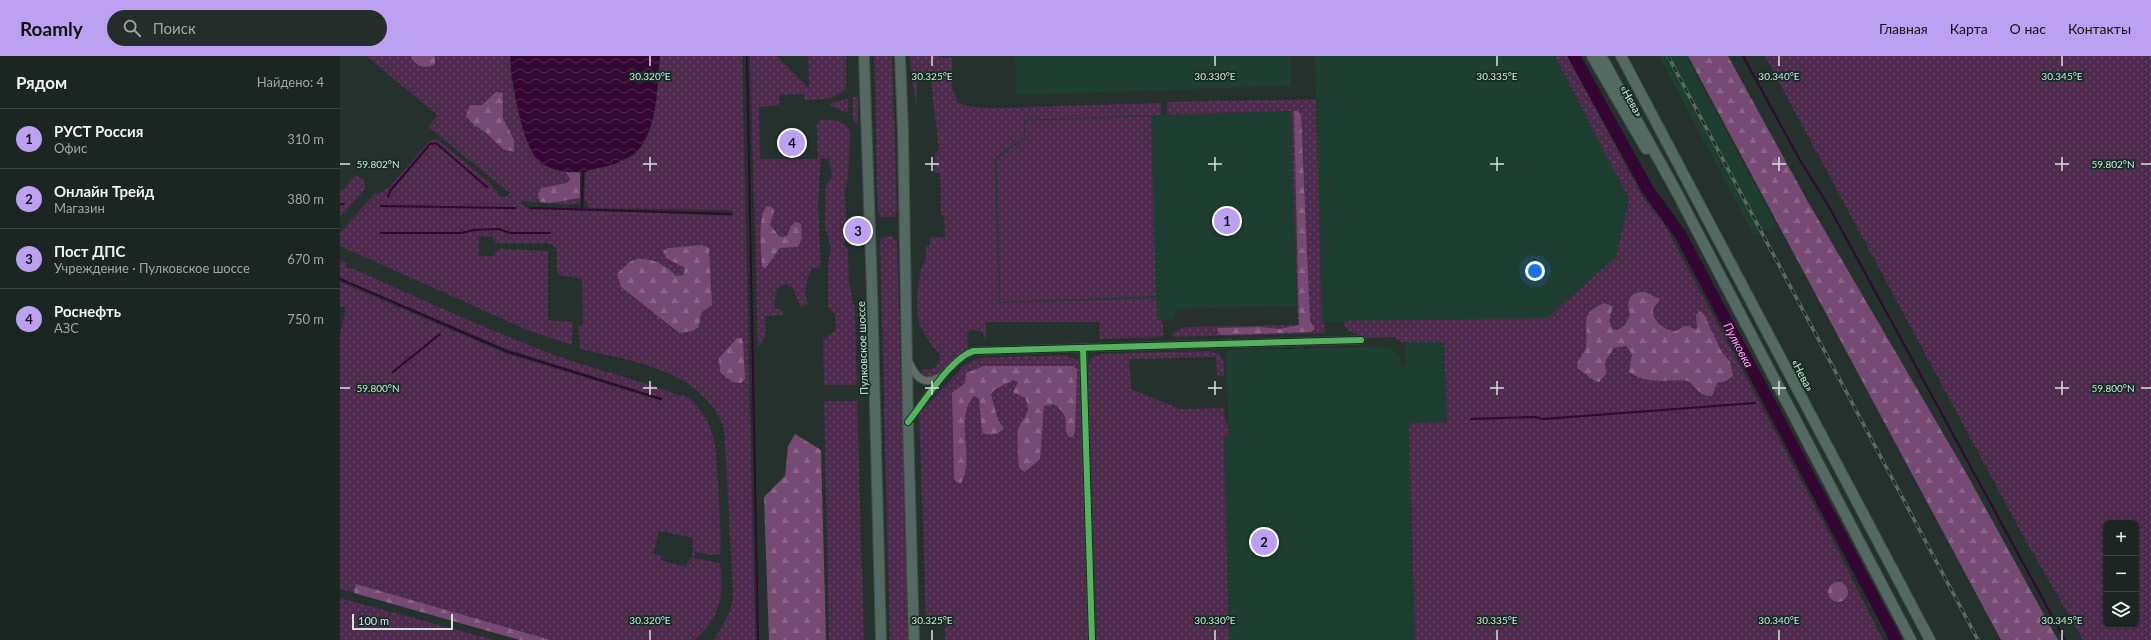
<!DOCTYPE html>
<html lang="ru">
<head>
<meta charset="utf-8">
<style>
	body { margin:0; font-family:Lato,sans-serif; background:#242d2a; color:#f1f3f6 }
	.controls { position:absolute; right:12px; bottom:12px; display:grid; overflow:hidden; border-radius:8px; box-shadow:0 1px 3px #0004 }
	.controls button { width:36px; height:36px; display:grid; place-items:center; padding:0; border:0; border-bottom:1px solid #39423f; background:#1b2521; color:#f1f3f6; font:20px sans-serif }
	.scale { position:absolute; left:12px; bottom:10px; width:101px; box-sizing:border-box; padding-left:4px; border:2px solid #d5e4dd; border-top:0; font-size:11px; line-height:14px; white-space:nowrap; color:#d5e4dd; -webkit-text-stroke:3px #142d23; paint-order:stroke }
	.you { position:absolute; left:1195px; top:215px; width:14px; height:14px; margin:-10px; border:3px solid #fff; border-radius:50%; background:#1a73e8; box-shadow:0 0 0 6px #1a73e833 }
	.badge { display:grid; place-items:center; width:26px; height:26px; border-radius:50%; background:#bca0f2; color:#111; font-size:13px; font-weight:700 }
	.pin { position:absolute; translate:-50% -50%; border:2px solid #fff; box-shadow:0 1px 4px #0006 }
	.list { margin:0; padding:0; list-style:none }
	h2 { display:flex; justify-content:space-between; align-items:center; height:52px; margin:0; padding:0 16px; font-size:17px }
	h2 small { font-size:13px; font-weight:400; color:#a0a5a5 }
	.list li { display:grid; grid-template-columns:26px 1fr auto; gap:12px; align-items:center; box-sizing:border-box; height:60px; padding:0 16px; border-top:1px solid #39423f }
	.list b { display:block; font-size:15px; white-space:nowrap }
	.list p { margin:0; font-size:13px; white-space:nowrap; color:#a0a5a5 }
	.list em { font-size:13px; font-style:normal; color:#a0a5a5 }
	.icon { flex:none; width:22px; height:22px; fill:none; stroke:currentColor; stroke-width:2; stroke-linecap:round; stroke-linejoin:round }
	.map { position:relative; flex:none; width:1811px; height:584px; overflow:hidden }
	header { display:flex; align-items:center; gap:24px; box-sizing:border-box; height:56px; padding:0 20px; background:#bca0f2; color:#111 }
	header strong { font-size:19px }
	nav { display:flex; gap:22px; margin-inline-start:auto; font-size:14px }
	.search { width:280px; height:36px; background:#242d2a; display:flex; align-items:center; gap:10px; box-sizing:border-box; padding:0 14px; border-radius:22px; color:#a0a5a5; font-size:15px }
	main { display:flex }
	aside { flex:1; background:#1b2521 }
	.map>svg:first-child { display:block }
	.built { fill:#1e3e31 }
	.grass { fill:url(#grass-dots); fill-rule:evenodd }
	.forest { fill:url(#forest-firs) }
	.water { fill:url(#water-waves) }
	.lines { fill:none; stroke-linecap:round; stroke-linejoin:round }
	.stream { stroke:#330732; stroke-width:2 }
	.river { stroke:#330732; stroke-width:12 }
	.minor-casing { stroke:#414d48; stroke-width:9 }
	.highway-casing { stroke:#414d48; stroke-width:12 }
	.minor { stroke:#636d68; stroke-width:7 }
	.highway { stroke:#546962; stroke-width:10 }
	.rail-casing { stroke:#5d6863; stroke-width:3.5 }
	.rail { stroke:#142d23; stroke-width:2; stroke-dasharray:6; stroke-linecap:butt }
	.cycleway-casing { stroke:#142d23; stroke-width:8 }
	.cycleway { stroke:#56b35d; stroke-width:6 }
	.ticks { fill:none; stroke:#d5e4dd; stroke-width:1.5 }
	.labels { text-anchor:middle; dominant-baseline:central; stroke-width:3.5; stroke-linejoin:round; paint-order:stroke }
	.street-label { font-size:11px; fill:#d5e4dd; stroke:#142d23 }
	.water-label { font-size:12px; font-style:italic; fill:#faabf2; stroke:#142d23 }
	.ticks-label { font-size:10px; text-anchor:middle; fill:#d5e4dd; stroke:#142d23; stroke-width:3.5; stroke-linejoin:round; paint-order:stroke }
</style>
</head>
<body>
<header>
<strong>Roamly</strong>
<div class="search"><svg class="icon" aria-label="search" viewBox="0 0 24 24"><circle cx="10" cy="10" r="6"/><path d="M15 15l6 6"/></svg>Поиск</div>
<nav><a>Главная</a><a>Карта</a><a>О нас</a><a>Контакты</a></nav>
</header>
<main>
<aside>
<h2>Рядом<small>Найдено: 4</small></h2>
<ul class="list">
<li><span class="badge">1</span><div><b>РУСТ Россия</b><p>Офис</p></div><em>310 m</em></li>
<li><span class="badge">2</span><div><b>Онлайн Трейд</b><p>Магазин</p></div><em>380 m</em></li>
<li><span class="badge">3</span><div><b>Пост ДПС</b><p>Учреждение · Пулковское шоссе</p></div><em>670 m</em></li>
<li><span class="badge">4</span><div><b>Роснефть</b><p>АЗС</p></div><em>750 m</em></li>
</ul>
</aside>
<div class="map">
<svg width="1811" height="584" viewBox="0 0 1811 584">
	<defs>
		<pattern id="grass-dots" width="8" height="8" patternUnits="userSpaceOnUse"><rect width="8" height="8" fill="#4e2a4d"/><path d="M2 2h.1M6 6h.1" fill="none" stroke="#674966" stroke-width="1.8" stroke-linecap="round"/></pattern>
		<pattern id="forest-firs" width="22" height="20" patternUnits="userSpaceOnUse"><rect width="22" height="20" fill="#774a74"/><path d="M5 1l3.5 6h-7zM16 11l3.5 6h-7z" fill="#896487"/></pattern>
		<pattern id="water-waves" width="16" height="10" patternUnits="userSpaceOnUse"><rect width="16" height="10" fill="#330732"/><path d="M0 5q4-4 8 0t8 0" fill="none" stroke="#502b4f"/></pattern>
	</defs>
	<rect width="100%" height="100%" fill="#24312c"/>
	<g class="built">
		<polygon points="675,0 950,0 951,30 676,39"/>
		<polygon points="975,0 1215,0 1289,143 1276,201 1207,262 982,266"/>
		<polygon points="1319,0 1346,0 1436,169 1414,180"/>
		<polygon points="951,55 957,250 835,253 835,263 817,264 817,242 659,247 655,101 683,81 684,64"/>
		<polygon points="1066,286 1104,286 1107,366 1069,368 1075,584 889,584 884,381 889,380 886,294 1049,291 1060,300 1060,310 1066,311"/>
	</g>
	<g class="grass">
		<path d="M26 0H170L171 20 176 45 213 113 225 115 230 123C224 130 216 129 208 130L200 146 210 147 240 142V147L230 149 181 145 182 149 188 152 393 160 392 154 249 152 244 143 246 116C256 110 270 112 280 105 284 103 290 101 294 98 318 78 317 29 320 0H402L415 584H374L390 556 393 541 385 384C384 377 383 369 380 363 354 312 290 305 240 293L238 271 243 268 242 224 240 222 221 220 217 216V193L212 189 205 187H156L152 181H139V200H155V197L160 193 208 195V264L233 266 232 289 187 274 0 190V177L34 138 42 136 50 131 90 84H98L151 128 159 139 165 141 170 137 88 71 97 59ZM368 192 369 214 372 228 367 254 361 257 359 271 353 275 338 277 281 231 277 218 294 204 332 215 336 220 343 219 345 212 332 205Z"/>
		<path d="M410 0H437L469 32 468 0H506V33C495 43 481 44 466 44L463 38 440 39 439 49 419 51 420 103H478L477 68 481 64C492 63 503 64 510 74L508 122 505 135 507 180 504 187 508 195 509 227 515 254 517 329H484L483 283 496 274 495 259 488 250V206L491 192 485 170 486 129 492 121 489 102 481 103 478 149 481 211 471 213C466 227 463 235 468 248L461 251 452 232 446 228 437 232 434 251 441 255 443 259 425 260 426 280 418 291Z"/>
		<polygon points="534,0 552,0 557,155 555,161 541,161 538,157"/>
		<path d="M570 0H599V2H612V33L619 47 626 50 649 52 821 47V59L684 64V81L655 102 659 247 817 242V264H822L824 277 822 281 759 283V266H646V285L642 276 631 273 627 278 628 291 594 323 582 320 581 314C592 313 602 312 599 298 593 290 583 279 580 270 575 254 577 215 586 203V190H590V182L605 181 604 160 601 159 600 117H594L595 97 599 94 590 17H577V51L571 16Z"/>
		<path d="M1215 0H1227L1304 143 1323 166 1485 469 1543 584H1075L1069 367 1107 366 1104 286H1062L1054 281 1020 282C1015 275 1005 276 1003 265L1207 262 1276 201 1289 143Z"/>
		<path d="M1425 0H1811V584H1743L1681 476ZM1766 467H1796V569H1766Z"/>
		<polygon points="513,41 518,41 518,69 513,64"/>
		<polygon points="508,42 508,57 490,50 490,48"/>
		<polygon points="976,43 982,266 985,266 985,277 834,281 832,279 834,276 846,271 958,269 951,55 827,59 827,46"/>
		<polygon points="811,60 816,240 660,246 657,103 685,82 685,65"/>
		<polygon points="15,119 23,123 26,132 0,161 0,134 2,135"/>
		<polygon points="548,180 552,180 557,186 568,584 550,584 540,187 541,183"/>
		<path d="M0 204 7 207 6 212H11C82 243 153 277 226 303 264 316 304 325 341 340L343 338C375 359 377 392 378 427 379 446 380 465 381 485L380 498 372 499 355 496 354 502 380 507C384 540 381 561 355 584H211L16 528 14 537 0 533V278L6 252 0 250V226L165 297 322 345V342L167 293 0 222ZM319 475 353 482 352 500 345 511 321 504 322 500 313 498Z"/>
		<polygon points="870,295 880,299 884,307 884,320 877,319 876,301 789,303 791,333 840,353 884,352 885,367 888,367 889,381 884,381 889,584 757,584 748,307 751,302 760,298"/>
		<polygon points="726,299 737,304 740,308 749,584 605,584 605,561 586,561 579,358 623,310 639,302"/>
		<polygon points="484,345 517,345 524,584 489,584"/>
		<polygon points="0,542 154,584 0,584"/>
	</g>
	<g class="forest">
		<path d="M71 0H95V8C87 14 73 10 71 0Z"/>
		<polygon points="1348,0 1388,0 1468,146 1625,415 1718,584 1661,584"/>
		<polygon points="156,36 163,37 163,62 174,84 174,96 163,93 145,76 134,69 126,60 130,49 142,49"/>
		<polygon points="954,55 958,55 961,59 970,265 975,273 971,276 881,279 877,274 878,272 919,271 940,273 959,269"/>
		<polygon points="225,115 240,116 240,142 210,147 200,146 198,138 201,132 227,127 230,123"/>
		<path d="M427 150 433 152 434 156 430 169 440 181 447 180 451 170 456 166 461 168 462 182 458 191 440 192 425 213 422 210C421 196 417 159 427 150Z"/>
		<path d="M362 189 369 192 372 249 361 257 359 271 353 275 339 277 281 231 277 218C282 213 288 206 294 204 308 199 328 210 336 220L343 219 345 212 326 202 323 195 328 192Z"/>
		<path d="M1305 236 1320 243C1318 247 1314 250 1313 254 1311 263 1325 275 1334 275 1339 275 1342 269 1348 270 1351 271 1354 273 1357 273L1356 259 1360 255 1364 258 1381 295 1390 306 1393 320 1386 325 1377 327 1372 340C1360 341 1356 331 1348 325 1328 323 1307 329 1289 316L1292 298 1286 290 1274 292 1265 306 1266 318 1259 326 1255 325 1237 312C1236 303 1245 299 1246 290 1248 280 1244 268 1248 258 1251 253 1259 250 1264 247L1273 250 1269 264 1273 274C1283 274 1287 267 1290 258 1286 245 1289 235 1305 236Z"/>
		<path d="M397 282H401L403 286 405 323 401 327C392 328 386 321 380 316L379 302Z"/>
		<path d="M644 310H732L737 313 735 375 733 381H729C724 375 727 368 725 361 724 356 718 352 714 348L704 350 700 403 685 416C682 414 679 413 679 409 678 405 677 378 678 374 682 360 693 360 685 342L673 336 678 326 673 324 654 334 651 338 658 364 664 372C659 379 648 381 642 376L639 342 634 340C613 364 636 401 621 427L616 426 614 422 612 337 625 327 626 317Z"/>
		<polygon points="455,378 481,394 486,584 429,584 424,441 445,420 448,390"/>
		<circle cx="1498" cy="536" r="10"/>
		<polygon points="16,528 211,584 180,584 14,537"/>
	</g>
	<path class="water" d="M170 0H320C317 29 318 78 294 98 290 101 284 103 280 105 270 112 256 110 246 116 233 118 212 115 201 107 181 91 172 26 170 0Z"/>
	<g class="lines">
		<g class="stream">
			<polyline points="407,0 418,584"/>
			<polyline points="1403,0 1461,106 1488,149 1725,584"/>
			<polyline points="48,141 50,135 90,88 96,87 147,131"/>
			<polyline points="0,148 4,148"/>
			<polyline points="41,150 175,152"/>
			<polyline points="190,152 391,158"/>
			<polyline points="242,153 243,117"/>
			<polyline points="41,177 121,177 134,174 159,173 170,177 210,177"/>
			<polyline points="0,223 166,295 321,343"/>
			<polyline points="53,316 100,278"/>
			<polyline points="1131,363 1195,361 1203,363 1415,347"/>
		</g>
		<path class="river" id="s1" d="M1234 0 1308 134 1340 178 1556 584"/>
		<g class="minor-casing">
			<g id="minor">
				<polyline points="743,292 752,584"/>
				<path d="M568 304C576 322 583 331 602 320"/>
				<path d="M568 366C583 348 611 301 634 295L1021 284"/>
			</g>
		</g>
		<g class="highway-casing">
			<g id="highway">
				<polyline points="524,0 532,234 541,584"/>
				<polyline points="560,0 563,75 568,366 574,584"/>
				<polyline points="1252,0 1306,93"/>
				<polyline points="1261,0 1335,133 1571,584"/>
				<polyline points="1281,0 1590,584"/>
			</g>
		</g>
		<use href="#minor" class="minor"/>
		<use href="#highway" class="highway"/>
		<g class="rail-casing">
			<polyline id="rail" points="1328,0 1638,584"/>
		</g>
		<use href="#rail" class="rail"/>
		<g class="cycleway-casing">
			<g id="cycleway">
				<polyline points="743,292 752,584"/>
				<path d="M568 366C583 348 611 301 634 295L1021 284"/>
			</g>
		</g>
		<use href="#cycleway" class="cycleway"/>
	</g>
	<path class="ticks" d="M310 0V10M592 0V10M875 0V10M1157 0V10M1439 0V10M1722 0V10M310 101V115M592 101V115M875 101V115M1157 101V115M1439 101V115M1722 101V115M0 108H10M303 108H317M585 108H599M868 108H882M1150 108H1164M1432 108H1446M1715 108H1729M1801 108H1811M310 325V339M592 325V339M875 325V339M1157 325V339M1439 325V339M1722 325V339M0 332H10M303 332H317M585 332H599M868 332H882M1150 332H1164M1432 332H1446M1715 332H1729M1801 332H1811M310 574V584M592 574V584M875 574V584M1157 574V584M1439 574V584M1722 574V584"/>
	<g class="labels">
		<g class="street-label">
			<text transform="translate(1292 45) rotate(60)">«Нева»</text>
			<text transform="translate(522 292) rotate(-92)">Пулковское шоссе</text>
			<text transform="translate(1463 319) rotate(62)">«Нева»</text>
		</g>
		<g class="water-label">
			<text stroke="none"><textPath href="#s1" startOffset="333">Пулковка</textPath></text>
		</g>
	</g>
	<g class="ticks-label">
		<text x="310" y="24">30.320°E</text>
		<text x="592" y="24">30.325°E</text>
		<text x="875" y="24">30.330°E</text>
		<text x="1157" y="24">30.335°E</text>
		<text x="1439" y="24">30.340°E</text>
		<text x="1722" y="24">30.345°E</text>
		<text x="38" y="112">59.802°N</text>
		<text x="1773" y="112">59.802°N</text>
		<text x="38" y="336">59.800°N</text>
		<text x="1773" y="336">59.800°N</text>
		<text x="310" y="568">30.320°E</text>
		<text x="592" y="568">30.325°E</text>
		<text x="875" y="568">30.330°E</text>
		<text x="1157" y="568">30.335°E</text>
		<text x="1439" y="568">30.340°E</text>
		<text x="1722" y="568">30.345°E</text>
	</g>
</svg>
<div class="controls">
<button>+</button>
<button>−</button>
<button><svg class="icon" aria-label="layers" viewBox="0 0 24 24"><path d="M12 4l9 5-9 5-9-5zM3 14l9 5 9-5"/></svg></button>
</div>
<div class="scale">100 m</div>
<div class="you"></div>
<div class="pin badge" style="left:887px;top:165px">1</div>
<div class="pin badge" style="left:924px;top:486px">2</div>
<div class="pin badge" style="left:518px;top:175px">3</div>
<div class="pin badge" style="left:452px;top:87px">4</div>
</div>
</main>
</body>
</html>
